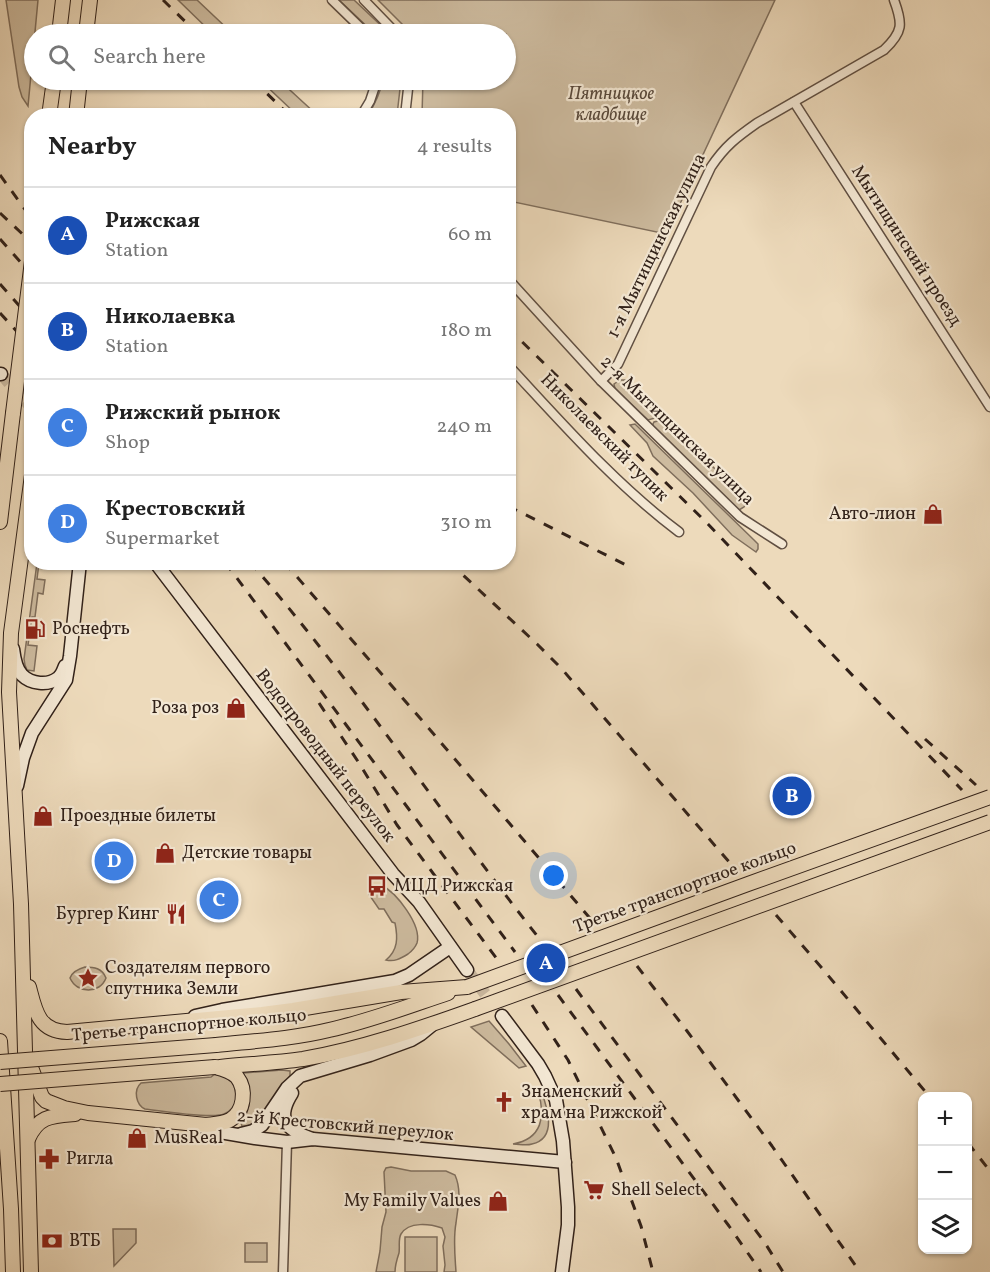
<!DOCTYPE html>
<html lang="en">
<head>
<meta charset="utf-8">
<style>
	body { margin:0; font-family:Vollkorn,serif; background:#f2f2f2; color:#222 }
	.controls { position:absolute; right:18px; bottom:18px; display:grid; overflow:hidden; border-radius:12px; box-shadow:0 2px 4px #0004 }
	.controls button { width:54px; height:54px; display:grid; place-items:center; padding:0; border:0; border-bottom:2px solid #e0e0e0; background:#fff; color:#222; font:30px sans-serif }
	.you { position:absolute; left:554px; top:876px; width:21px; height:21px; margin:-15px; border:4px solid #fff; border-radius:50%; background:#1a73e8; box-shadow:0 0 0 9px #1a73e833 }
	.badge { display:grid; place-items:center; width:39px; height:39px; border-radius:50%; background:#8f2418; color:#fff; font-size:20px; font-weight:700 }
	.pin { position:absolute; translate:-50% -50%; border:3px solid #fff; box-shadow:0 2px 6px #0006 }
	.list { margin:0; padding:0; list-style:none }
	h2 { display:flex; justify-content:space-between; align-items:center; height:78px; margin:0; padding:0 24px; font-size:26px }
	h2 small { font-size:20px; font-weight:400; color:#767676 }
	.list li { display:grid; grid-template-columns:39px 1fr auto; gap:18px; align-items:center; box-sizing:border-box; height:96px; padding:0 24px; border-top:2px solid #e0e0e0 }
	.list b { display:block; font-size:22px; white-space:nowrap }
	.list p { margin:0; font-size:20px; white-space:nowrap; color:#767676 }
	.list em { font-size:20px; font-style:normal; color:#767676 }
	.icon { flex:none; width:33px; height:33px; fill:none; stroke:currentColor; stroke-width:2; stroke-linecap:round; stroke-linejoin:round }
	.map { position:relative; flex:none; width:990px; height:1272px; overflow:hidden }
	.search { position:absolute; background:#fff; box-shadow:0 2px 4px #0004; left:24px; top:24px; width:492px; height:66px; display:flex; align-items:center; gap:15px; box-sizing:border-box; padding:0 21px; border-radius:33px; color:#767676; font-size:22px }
	.panel { position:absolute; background:#fff; box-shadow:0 2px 4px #0004; left:24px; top:108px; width:492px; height:462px; border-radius:24px }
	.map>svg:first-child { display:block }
	.green { fill:#cdbb9f; stroke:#7f6e5c; stroke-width:1.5 }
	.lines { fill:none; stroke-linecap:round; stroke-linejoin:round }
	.secondary-tunnel { stroke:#c7b59b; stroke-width:12; stroke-dasharray:12 6; stroke-linecap:butt }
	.street-casing { stroke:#604f42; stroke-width:11 }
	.secondary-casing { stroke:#312119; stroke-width:15 }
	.primary-casing { stroke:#312119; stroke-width:16 }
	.street { stroke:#f3e7d3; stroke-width:8 }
	.secondary { stroke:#f3e7d3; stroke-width:12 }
	.primary { stroke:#eddabb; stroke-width:14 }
	.rail { stroke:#312119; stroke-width:3; stroke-dasharray:10 10; stroke-linecap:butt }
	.primary-bridge-casing { stroke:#312119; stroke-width:16; stroke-linecap:butt }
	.primary-bridge { stroke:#eddabb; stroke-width:14 }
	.labels { text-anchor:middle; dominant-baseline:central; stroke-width:4.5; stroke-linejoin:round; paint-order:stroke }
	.park-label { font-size:18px; font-style:italic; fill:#58483a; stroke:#f3e7d3 }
	.street-label { font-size:18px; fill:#312119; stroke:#f3e7d3 }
	.poi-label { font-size:18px; fill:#312119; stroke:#f3e7d3; text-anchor:start }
</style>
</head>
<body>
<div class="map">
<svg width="990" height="1272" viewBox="0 0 990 1272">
	<rect width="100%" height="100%" fill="#eddabb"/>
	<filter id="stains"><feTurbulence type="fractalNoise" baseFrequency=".00333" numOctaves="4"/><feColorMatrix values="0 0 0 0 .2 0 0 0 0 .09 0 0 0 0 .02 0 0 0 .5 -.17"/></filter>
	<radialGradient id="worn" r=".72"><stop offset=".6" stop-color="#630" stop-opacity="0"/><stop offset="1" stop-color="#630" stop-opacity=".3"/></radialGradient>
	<g class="green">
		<polygon points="6,0 38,0 28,106 22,97 19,87"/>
		<polygon points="178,0 197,0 233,34 213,34"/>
		<polygon points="339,0 354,0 390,34 375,34"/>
		<polygon points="378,0 775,0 666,234 509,201 508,116 422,115 423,80 506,80 506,34 412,34"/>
		<polygon points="260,80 279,80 317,115 297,115"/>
		<path d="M383 80H401L397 115H368C375 104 380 93 383 80Z"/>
		<polygon points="620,380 625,380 629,382 662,416 648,420 615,389 614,384"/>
		<polygon points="665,419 745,499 746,503 744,507 739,510 735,507 653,427 653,424 654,422"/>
		<polygon points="635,424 754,540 758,544 758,549 756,552 732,535 693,493 653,456 647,443 630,425"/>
		<polygon points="37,563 39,563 37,579 45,580 43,594 38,593 35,617 32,617 28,645 37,646 34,671 27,670 25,665 24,659"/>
		<path d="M381 885C396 892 422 925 417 943 415 948 412 951 408 954 400 959 394 962 386 960 398 950 398 938 395 923L392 922 384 909H379L368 893Z"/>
		<path d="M85 967C94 967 102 968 106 978 100 994 77 994 70 978 72 972 78 969 85 967Z"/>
		<polygon points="489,1021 509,1044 526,1066 519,1068 471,1027"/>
		<path d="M282 1070 290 1071V1076L259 1123 250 1127 242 1126 241 1123C254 1106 249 1092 243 1074V1073Z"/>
		<path d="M215 1074 229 1078C234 1084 237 1092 236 1100 235 1105 230 1112 224 1114 213 1119 160 1111 145 1109 136 1105 133 1090 141 1083L211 1077Z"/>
		<path d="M541 1090C547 1107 558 1138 532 1144 526 1146 519 1144 513 1144 542 1139 546 1116 538 1092Z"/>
		<path d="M391 1167 411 1171H446L455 1175C462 1191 458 1206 456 1223 453 1239 455 1256 456 1272H444L445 1265 443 1246 445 1237 442 1228C430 1224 409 1221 401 1234 398 1239 400 1247 399 1253 397 1259 395 1265 395 1272H376L380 1251 382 1227 386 1212 384 1172 386 1168Z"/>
		<polygon points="113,1229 136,1229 136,1243 114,1266"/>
		<rect x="405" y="1237" width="32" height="35"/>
		<rect x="245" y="1243" width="22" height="19"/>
	</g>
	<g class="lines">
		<g class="secondary-tunnel">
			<polyline points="1,374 32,408"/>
			<polyline points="467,970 502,1016"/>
		</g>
		<g class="street-casing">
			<g id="street">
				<polyline points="332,0 367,34"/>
				<polyline points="364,0 397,34"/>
				<polyline points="794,102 990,407"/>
				<polyline points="361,116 370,101 377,80"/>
				<polyline points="405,116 409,80"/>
				<polyline points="508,279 601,381 740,517 782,544"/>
				<path d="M508 365C562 423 615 484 679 532"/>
				<path d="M601 381 618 364 711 167C725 146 737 137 757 123L884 50C903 32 903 24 894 0"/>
				<polyline points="283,1272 287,1142"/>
			</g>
		</g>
		<g class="secondary-casing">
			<g id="secondary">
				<polyline points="0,374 1,374"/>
				<polyline points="155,562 393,874 419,902 467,970"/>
				<path d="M13 649C14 657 16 669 22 675 31 684 48 686 58 678 62 675 63 671 65 666"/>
				<polyline points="17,786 23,758 32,733 66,680 70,656 80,562"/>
				<polyline points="195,1016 222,1010 395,981 409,975 450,947"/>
				<polyline points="502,1016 538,1064 545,1076 556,1100 563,1141 568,1207 568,1225 562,1272"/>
				<path d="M292 1093C275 1120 287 1130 312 1139"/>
				<polyline points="200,1126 220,1132 255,1138 287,1142 313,1139 565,1162"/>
				<polyline points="241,1134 253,1131 262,1125 287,1088 300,1076 370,1055 411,1040 421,1034 432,1025"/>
			</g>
		</g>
		<g class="primary-casing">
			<g id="primary">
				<polyline points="59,34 63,0"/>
				<polyline points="86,34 90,0"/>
				<polyline points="49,116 54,80"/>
				<polyline points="76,116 80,80"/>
				<polyline points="0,522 13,413"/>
				<path d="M29 987C35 1010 38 1031 67 1032L262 1014 293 1010 401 992 467 987"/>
				<polyline points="0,1041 11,1209 13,1272"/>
				<path d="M216 1045C254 1041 292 1039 329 1030 370 1021 409 1006 448 993"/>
				<path d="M220 1067C248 1064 275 1063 303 1059 361 1049 419 1029 475 1009"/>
				<path d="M32 1070 42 1097 46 1101 64 1108 88 1113 206 1125C214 1124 222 1124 230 1120 244 1112 247 1090 237 1077 231 1071 223 1069 215 1067"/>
				<path d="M28 1139C38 1116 51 1116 75 1114"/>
				<polyline points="31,1272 21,904 9,692 11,633 32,475"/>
			</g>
		</g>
		<use href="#street" class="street"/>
		<use href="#secondary" class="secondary"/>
		<use href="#primary" class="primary"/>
		<g class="rail">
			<polyline points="163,0 198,34"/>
			<polyline points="253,80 290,116"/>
			<polyline points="0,175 32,219"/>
			<polyline points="0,213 32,243"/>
			<polyline points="0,239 32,275"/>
			<polyline points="0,284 32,320"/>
			<polyline points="0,313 32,348"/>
			<polyline points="508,328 705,521 962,790"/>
			<polyline points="508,506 626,565"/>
			<polyline points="225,562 515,952"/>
			<path d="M250 562C355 683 443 817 542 942"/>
			<polyline points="284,562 426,725 594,923"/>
			<polyline points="449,562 537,644 561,668 737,871"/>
			<polyline points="319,703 359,763 397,825 497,959"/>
			<polyline points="925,739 976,785"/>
			<polyline points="776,915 821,967 929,1096"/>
			<polyline points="637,966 687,1031 772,1146 860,1272"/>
			<polyline points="576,989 765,1243 783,1272"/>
			<polyline points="558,995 729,1226 761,1272"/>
			<polyline points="532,1005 568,1060 616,1158 641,1226 653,1272"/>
			<polyline points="968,1143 990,1171"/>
		</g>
		<g class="primary-bridge-casing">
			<g id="primary-bridge">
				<polyline points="13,413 32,261"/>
				<polyline points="467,987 748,884 990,797"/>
				<polyline points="475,1009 990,822"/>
				<polyline points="0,1062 216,1045"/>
				<polyline points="0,1084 215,1067"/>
			</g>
		</g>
		<use href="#primary-bridge" class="primary-bridge"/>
	</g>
	<defs>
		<g id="shop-bare" transform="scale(1.62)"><path d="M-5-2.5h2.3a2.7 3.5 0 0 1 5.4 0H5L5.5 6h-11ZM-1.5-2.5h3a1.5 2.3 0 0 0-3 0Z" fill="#8f2418" stroke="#f3e7d3" stroke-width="2.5" paint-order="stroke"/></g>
		<g id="fuel-bare" transform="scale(1.62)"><path d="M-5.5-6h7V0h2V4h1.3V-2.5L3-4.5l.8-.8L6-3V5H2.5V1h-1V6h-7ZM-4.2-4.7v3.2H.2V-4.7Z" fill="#8f2418" stroke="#f3e7d3" stroke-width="2.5" paint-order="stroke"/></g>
		<g id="bus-bare" transform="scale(1.62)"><path d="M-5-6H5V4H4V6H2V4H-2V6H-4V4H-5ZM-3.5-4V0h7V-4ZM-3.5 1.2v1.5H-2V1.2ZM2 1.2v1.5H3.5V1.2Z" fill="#8f2418" stroke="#f3e7d3" stroke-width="2.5" paint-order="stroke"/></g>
		<g id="restaurant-bare" transform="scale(1.62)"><path d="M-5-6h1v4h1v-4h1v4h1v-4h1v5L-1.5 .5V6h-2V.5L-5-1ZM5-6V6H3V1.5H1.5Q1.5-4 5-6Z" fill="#8f2418" stroke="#f3e7d3" stroke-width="2.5" paint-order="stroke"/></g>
		<g id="sight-bare" transform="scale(1.62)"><path d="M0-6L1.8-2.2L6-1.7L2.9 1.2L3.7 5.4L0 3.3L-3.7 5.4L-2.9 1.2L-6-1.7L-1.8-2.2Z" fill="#8f2418" stroke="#f3e7d3" stroke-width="2.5" paint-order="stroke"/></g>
		<g id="church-bare" transform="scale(1.62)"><path d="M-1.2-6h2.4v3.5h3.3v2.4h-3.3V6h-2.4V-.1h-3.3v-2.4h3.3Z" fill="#8f2418" stroke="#f3e7d3" stroke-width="2.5" paint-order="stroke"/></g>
		<g id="pharmacy-bare" transform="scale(1.62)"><path d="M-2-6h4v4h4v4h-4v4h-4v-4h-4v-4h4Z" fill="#8f2418" stroke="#f3e7d3" stroke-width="2.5" paint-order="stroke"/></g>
		<g id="supermarket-bare" transform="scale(1.62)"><path d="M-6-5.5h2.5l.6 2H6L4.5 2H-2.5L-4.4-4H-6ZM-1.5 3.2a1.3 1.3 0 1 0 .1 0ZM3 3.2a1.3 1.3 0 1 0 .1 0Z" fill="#8f2418" stroke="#f3e7d3" stroke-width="2.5" paint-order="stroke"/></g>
		<g id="bank-bare" transform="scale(1.62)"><path d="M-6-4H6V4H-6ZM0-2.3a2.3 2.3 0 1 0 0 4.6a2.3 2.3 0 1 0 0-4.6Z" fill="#8f2418" stroke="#f3e7d3" stroke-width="2.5" paint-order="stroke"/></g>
	</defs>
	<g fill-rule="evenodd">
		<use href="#shop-bare" x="933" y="514"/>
		<use href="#fuel-bare" x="35" y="629"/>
		<use href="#shop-bare" x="236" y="708"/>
		<use href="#shop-bare" x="43" y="816"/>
		<use href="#shop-bare" x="165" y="853"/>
		<use href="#bus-bare" x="377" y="886"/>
		<use href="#restaurant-bare" x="176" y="914"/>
		<use href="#sight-bare" x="88" y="978"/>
		<use href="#church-bare" x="504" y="1102"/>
		<use href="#shop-bare" x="137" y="1138"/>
		<use href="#pharmacy-bare" x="49" y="1159"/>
		<use href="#supermarket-bare" x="594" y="1190"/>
		<use href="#shop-bare" x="498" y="1201"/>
		<use href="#bank-bare" x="52" y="1241"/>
	</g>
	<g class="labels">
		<g class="park-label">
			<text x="611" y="94">Пятницкое<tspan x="611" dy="21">кладбище</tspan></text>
		</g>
		<g class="street-label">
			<text transform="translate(657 246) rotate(-64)">1-я Мытищинская улица</text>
			<text transform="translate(906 246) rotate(57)">Мытищинский проезд</text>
			<text transform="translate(677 431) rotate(44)">2-я Мытищинская улица</text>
			<text transform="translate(604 438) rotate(45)">Николаевский тупик</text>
			<text transform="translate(325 756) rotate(52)">Водопроводный переулок</text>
			<text transform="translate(685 888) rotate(-20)">Третье транспортное кольцо</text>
			<text transform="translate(189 1026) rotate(-5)">Третье транспортное кольцо</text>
			<text transform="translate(345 1126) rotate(5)">2-й Крестовский переулок</text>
		</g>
		<g class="poi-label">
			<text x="916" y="514" text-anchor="end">Авто-лион</text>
			<text x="52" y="629">Роснефть</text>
			<text x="219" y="708" text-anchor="end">Роза роз</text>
			<text x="60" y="816">Проездные билеты</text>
			<text x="182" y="853">Детские товары</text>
			<text x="394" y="886">МЦД Рижская</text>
			<text x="159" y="914" text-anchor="end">Бургер Кинг</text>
			<text x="105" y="968">Создателям первого<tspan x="105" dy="21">спутника Земли</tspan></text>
			<text x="521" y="1092">Знаменский<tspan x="521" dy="21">храм на Рижской</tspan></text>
			<text x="154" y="1138">MusReal</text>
			<text x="66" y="1159">Ригла</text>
			<text x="611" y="1190">Shell Select</text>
			<text x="481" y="1201" text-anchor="end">My Family Values</text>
			<text x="69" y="1241">ВТБ</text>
		</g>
	</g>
	<rect width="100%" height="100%" filter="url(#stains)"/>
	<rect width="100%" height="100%" fill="url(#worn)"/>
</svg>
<div class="controls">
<button>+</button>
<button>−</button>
<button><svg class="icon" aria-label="layers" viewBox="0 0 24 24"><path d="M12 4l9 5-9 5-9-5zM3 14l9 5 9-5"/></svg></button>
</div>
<div class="you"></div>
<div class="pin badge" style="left:546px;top:963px;background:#1a4fb4">A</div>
<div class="pin badge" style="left:792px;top:796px;background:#1a4fb4">B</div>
<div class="pin badge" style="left:219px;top:900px;background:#3f7fe0">C</div>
<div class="pin badge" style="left:114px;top:861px;background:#3f7fe0">D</div>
<div class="search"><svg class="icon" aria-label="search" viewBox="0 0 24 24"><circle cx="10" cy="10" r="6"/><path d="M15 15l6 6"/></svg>Search here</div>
<section class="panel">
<h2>Nearby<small>4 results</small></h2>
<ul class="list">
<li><span class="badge" style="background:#1a4fb4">A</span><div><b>Рижская</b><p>Station</p></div><em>60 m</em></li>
<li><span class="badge" style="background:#1a4fb4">B</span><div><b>Николаевка</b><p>Station</p></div><em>180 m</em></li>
<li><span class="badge" style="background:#3f7fe0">C</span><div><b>Рижский рынок</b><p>Shop</p></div><em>240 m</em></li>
<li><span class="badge" style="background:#3f7fe0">D</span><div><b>Крестовский</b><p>Supermarket</p></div><em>310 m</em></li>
</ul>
</section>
</div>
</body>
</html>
